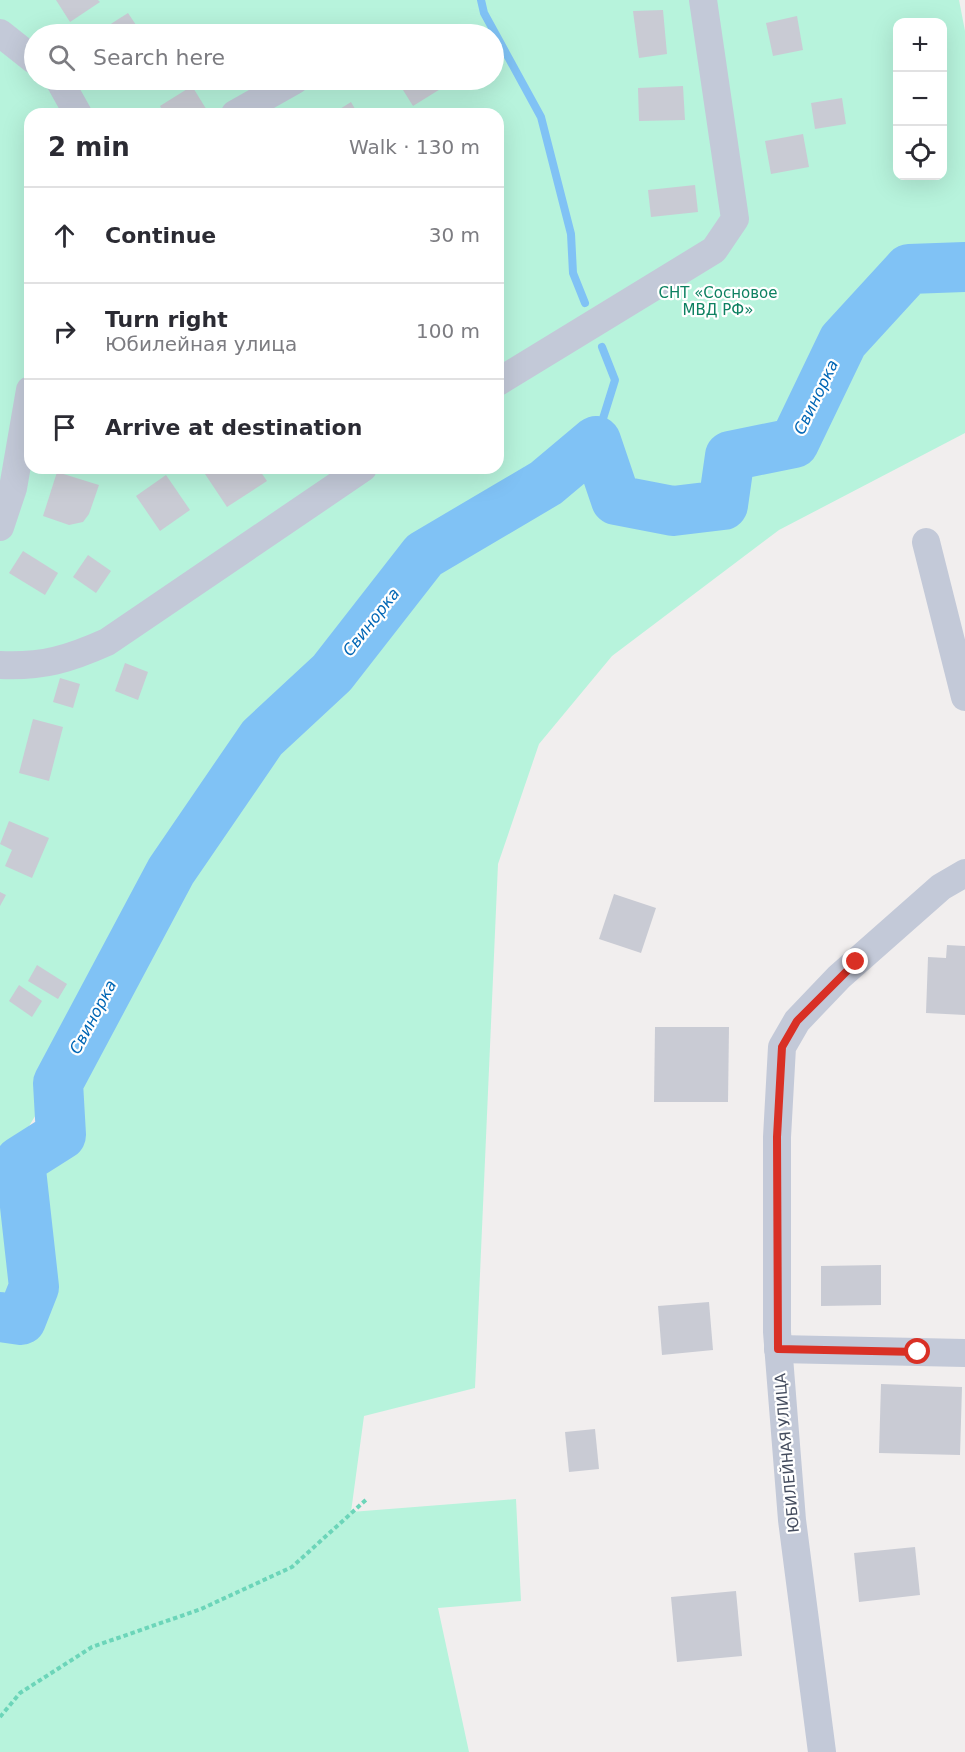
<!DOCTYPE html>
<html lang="en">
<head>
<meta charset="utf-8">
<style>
	body { margin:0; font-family:"DejaVu Sans",sans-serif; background:#f2f2f3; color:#2b2b33 }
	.controls { position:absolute; right:18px; top:18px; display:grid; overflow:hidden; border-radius:12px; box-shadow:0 6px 24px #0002 }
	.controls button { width:54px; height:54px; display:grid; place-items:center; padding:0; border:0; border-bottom:2px solid #e1e1e2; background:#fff; color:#2b2b33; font:30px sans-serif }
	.stop { position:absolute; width:18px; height:18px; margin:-14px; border:4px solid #d93025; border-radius:50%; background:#fff }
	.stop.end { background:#d93025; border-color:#fff; box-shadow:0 2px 6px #0008 }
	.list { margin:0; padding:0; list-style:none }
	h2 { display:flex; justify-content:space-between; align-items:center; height:78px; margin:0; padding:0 24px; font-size:26px }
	h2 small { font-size:20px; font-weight:400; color:#7c7c81 }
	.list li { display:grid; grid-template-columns:39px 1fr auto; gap:18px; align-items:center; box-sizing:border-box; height:96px; padding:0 24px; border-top:2px solid #e1e1e2 }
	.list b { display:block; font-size:22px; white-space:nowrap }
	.list p { margin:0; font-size:20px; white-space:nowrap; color:#7c7c81 }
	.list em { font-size:20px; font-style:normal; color:#7c7c81 }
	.icon { flex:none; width:33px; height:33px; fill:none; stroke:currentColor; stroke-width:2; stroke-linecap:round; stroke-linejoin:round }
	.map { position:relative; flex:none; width:965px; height:1752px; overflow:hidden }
	.search { position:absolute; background:#fff; box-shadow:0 6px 24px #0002; left:24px; top:24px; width:480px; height:66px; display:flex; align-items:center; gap:15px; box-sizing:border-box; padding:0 21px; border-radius:33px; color:#7c7c81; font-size:22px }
	.panel { position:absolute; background:#fff; box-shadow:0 6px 24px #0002; left:24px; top:108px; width:480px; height:366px; border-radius:18px }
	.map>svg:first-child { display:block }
	.green { fill:#b7f3dc; fill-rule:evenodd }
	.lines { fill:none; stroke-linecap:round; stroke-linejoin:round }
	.stream { stroke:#80c2f5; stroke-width:8 }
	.river { stroke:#80c2f5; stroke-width:50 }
	.building { fill:#c9cbd4 }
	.path { stroke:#6cd5b9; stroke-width:4; stroke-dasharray:4.5 3; stroke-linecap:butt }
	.minor { stroke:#c3c9d8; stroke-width:28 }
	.route { stroke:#d93025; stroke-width:8 }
	.labels { text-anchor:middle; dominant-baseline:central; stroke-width:4.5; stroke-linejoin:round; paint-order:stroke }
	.park-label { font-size:15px; fill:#0d8161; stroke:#fff }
	.street-label { font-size:15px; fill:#444c5e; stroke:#fff }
	.water-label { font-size:16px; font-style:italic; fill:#0066b5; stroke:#fff }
</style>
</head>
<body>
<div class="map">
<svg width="965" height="1752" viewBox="0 0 965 1752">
	<rect width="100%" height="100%" fill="#f1eeee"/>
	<path class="green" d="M0 0H959L965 31V433L779 530 612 656 539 744 498 864 475 1388 364 1416 351 1512 516 1499 521 1601 438 1608 469 1752H0V1190L105 1023 129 961 0 1174ZM898 22H942V176H898ZM34 34H494V80H34ZM30 114H498V468H30Z"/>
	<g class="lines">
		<g class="stream">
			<polyline points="481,0 484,13 541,117 571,234 573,273 585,303"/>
			<polyline points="596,441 615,380 602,347"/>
		</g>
		<polyline class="river" points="0,1317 21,1320 34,1287 20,1161 61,1135 58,1083 171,871 262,738 332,673 424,555 546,483 596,441 616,500 673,511 723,505 730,456 794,443 843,341 909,269 965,267"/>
	</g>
	<g class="building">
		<polygon points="56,0 98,0 100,2 70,22"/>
		<polygon points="663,10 667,54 639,58 633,11"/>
		<polygon points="128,13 142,34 95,34"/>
		<polygon points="797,16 803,50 773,56 766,23"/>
		<polygon points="402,80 448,80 450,83 413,106 398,82"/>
		<polygon points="192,86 208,112 165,114 160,106"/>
		<polygon points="683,86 685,120 639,121 638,88"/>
		<polygon points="842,98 846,124 815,129 811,103"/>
		<polygon points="351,102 358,114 332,114"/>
		<polygon points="803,134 809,167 771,174 765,141"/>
		<polygon points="695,185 698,212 651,217 648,190"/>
		<polygon points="498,292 504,301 498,304"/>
		<polygon points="201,468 258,468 267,481 227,507"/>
		<polygon points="57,472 99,485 89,514 83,522 69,525 43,516"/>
		<polygon points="166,475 190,510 160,531 136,496"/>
		<polygon points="23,551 58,573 45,595 9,573"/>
		<polygon points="88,555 111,571 96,593 73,577"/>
		<polygon points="125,663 148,672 138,700 115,691"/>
		<polygon points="60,678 80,684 73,708 53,702"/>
		<polygon points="33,719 63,727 49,781 19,773"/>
		<polygon points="9,821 49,838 32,878 5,866 12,850 0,844"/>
		<polygon points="0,892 6,895 0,906"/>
		<polygon points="614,894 656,908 641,953 599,939"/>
		<polygon points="947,945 965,946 965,1015 926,1013 928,957 946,958"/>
		<polygon points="37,965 67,984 58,999 28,981"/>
		<polygon points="19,985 42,1001 32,1017 9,1001"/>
		<polygon points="655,1027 729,1027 728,1102 654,1102"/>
		<polygon points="881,1265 881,1305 821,1306 821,1266"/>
		<polygon points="709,1302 713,1350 662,1355 658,1306"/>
		<polygon points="881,1384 962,1387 960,1455 879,1453"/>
		<polygon points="595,1429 599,1469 569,1472 565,1432"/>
		<polygon points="915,1547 920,1595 859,1602 854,1553"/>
		<polygon points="736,1591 742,1656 677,1662 671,1597"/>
	</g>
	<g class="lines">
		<polyline class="path" points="0,1717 20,1693 92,1647 201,1609 292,1567 368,1498"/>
		<g class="minor">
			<polyline points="0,33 34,60"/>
			<polyline points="59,80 78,114"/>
			<polyline points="235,114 295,80"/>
			<polyline points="498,382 714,250 735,219 703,0"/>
			<polyline points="0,527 13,488 30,390"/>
			<polyline points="926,542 965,697"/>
			<path d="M0 665C43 667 69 659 107 642L363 468"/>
			<polyline points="778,1349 965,1353"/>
			<polyline points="822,1752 792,1520 777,1332 777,1137 782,1047 797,1021 839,977 941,887 965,873"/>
		</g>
	</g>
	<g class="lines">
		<polyline class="route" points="856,962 797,1021 782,1047 777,1137 778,1349 918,1352"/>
	</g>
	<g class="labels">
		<g class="park-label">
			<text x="718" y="293">СНТ «Сосновое<tspan x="718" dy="17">МВД РФ»</tspan></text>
		</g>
		<g class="street-label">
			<text transform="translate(787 1453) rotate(-95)">ЮБИЛЕЙНАЯ УЛИЦА</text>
		</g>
		<g class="water-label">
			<text transform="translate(816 397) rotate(-64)">Свинорка</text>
			<text transform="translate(371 622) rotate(-52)">Свинорка</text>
			<text transform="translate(93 1017) rotate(-62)">Свинорка</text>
		</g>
	</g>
</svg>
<div class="controls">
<button>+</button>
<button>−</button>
<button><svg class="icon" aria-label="locate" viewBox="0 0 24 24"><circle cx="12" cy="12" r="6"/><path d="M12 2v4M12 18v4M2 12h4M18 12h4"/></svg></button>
</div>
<div class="stop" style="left:918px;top:1352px"></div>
<div class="stop end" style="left:856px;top:962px"></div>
<div class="search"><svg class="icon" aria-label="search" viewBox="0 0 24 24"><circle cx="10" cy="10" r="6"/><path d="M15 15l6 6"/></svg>Search here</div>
<section class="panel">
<h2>2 min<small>Walk · 130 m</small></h2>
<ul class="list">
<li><svg class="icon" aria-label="ahead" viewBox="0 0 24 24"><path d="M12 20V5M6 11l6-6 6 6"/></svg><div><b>Continue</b></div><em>30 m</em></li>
<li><svg class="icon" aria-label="right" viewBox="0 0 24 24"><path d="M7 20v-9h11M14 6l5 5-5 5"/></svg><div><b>Turn right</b><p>Юбилейная улица</p></div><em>100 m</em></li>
<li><svg class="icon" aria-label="arrive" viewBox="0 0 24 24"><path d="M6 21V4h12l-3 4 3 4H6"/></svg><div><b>Arrive at destination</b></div></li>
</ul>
</section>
</div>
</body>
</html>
